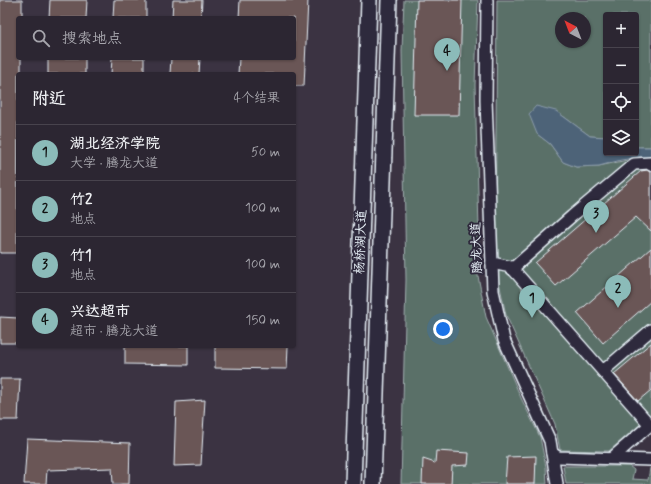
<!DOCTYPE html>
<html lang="zh">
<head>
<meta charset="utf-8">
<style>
	body { margin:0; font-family:Mynerve,"LXGW WenKai TC",sans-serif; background:#38323e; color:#f1f3f6 }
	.controls { position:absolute; right:12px; top:12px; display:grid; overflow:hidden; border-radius:4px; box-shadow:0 1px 3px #0004 }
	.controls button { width:36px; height:36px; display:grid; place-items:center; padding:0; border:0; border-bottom:1px solid #48434d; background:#2c2632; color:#f1f3f6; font:20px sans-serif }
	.compass { position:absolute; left:555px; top:12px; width:36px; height:36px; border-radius:50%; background:#2c2632; box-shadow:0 1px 3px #0004; rotate:318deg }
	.you { position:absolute; left:443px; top:329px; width:14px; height:14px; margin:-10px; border:3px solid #fff; border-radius:50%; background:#1a73e8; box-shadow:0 0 0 6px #1a73e833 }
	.badge { display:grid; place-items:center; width:26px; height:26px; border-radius:50%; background:#8bbbb9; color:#111; font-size:13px; font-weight:700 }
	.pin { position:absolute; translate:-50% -33px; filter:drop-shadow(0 1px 2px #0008) }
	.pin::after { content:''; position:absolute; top:21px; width:14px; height:12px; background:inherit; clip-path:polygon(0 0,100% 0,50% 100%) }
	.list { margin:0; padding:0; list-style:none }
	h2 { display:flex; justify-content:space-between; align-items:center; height:52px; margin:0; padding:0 16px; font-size:17px }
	h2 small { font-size:13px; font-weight:400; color:#a6a5ac }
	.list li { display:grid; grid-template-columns:26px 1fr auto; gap:12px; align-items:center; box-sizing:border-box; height:56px; padding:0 16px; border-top:1px solid #48434d }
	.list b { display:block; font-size:15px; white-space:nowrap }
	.list p { margin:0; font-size:13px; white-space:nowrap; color:#a6a5ac }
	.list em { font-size:13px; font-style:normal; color:#a6a5ac }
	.icon { flex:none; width:22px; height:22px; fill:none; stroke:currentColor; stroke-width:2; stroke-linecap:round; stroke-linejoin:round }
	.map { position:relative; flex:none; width:651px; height:484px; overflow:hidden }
	.search { position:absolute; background:#2c2632; box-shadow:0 1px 3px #0004; left:16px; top:16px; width:280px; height:44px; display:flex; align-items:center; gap:10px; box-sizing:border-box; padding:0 14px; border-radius:4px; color:#a6a5ac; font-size:15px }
	.panel { position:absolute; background:#2c2632; box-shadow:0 1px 3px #0004; left:16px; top:72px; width:280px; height:276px; border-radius:4px }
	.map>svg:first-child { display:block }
	.green { fill:#5a6f68; stroke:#a1b0b0; fill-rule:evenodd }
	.water { fill:#4d6378; stroke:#8b9cab }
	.building { fill:#6a5757; stroke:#e8f1f8 }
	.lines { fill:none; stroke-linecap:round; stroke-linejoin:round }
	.minor-casing { stroke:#e8f1f8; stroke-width:14 }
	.secondary-casing { stroke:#e8f1f8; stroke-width:18 }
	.minor { stroke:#2f2a3d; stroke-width:11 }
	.secondary { stroke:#2f2a3d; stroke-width:15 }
	.labels { text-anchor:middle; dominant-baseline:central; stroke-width:4; stroke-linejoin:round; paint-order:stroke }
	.street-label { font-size:13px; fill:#e8f1f8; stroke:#2f2a3d }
</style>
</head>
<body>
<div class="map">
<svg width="651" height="484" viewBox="0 0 651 484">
	<rect width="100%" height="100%" fill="#3b3342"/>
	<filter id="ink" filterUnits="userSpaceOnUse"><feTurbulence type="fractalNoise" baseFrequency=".025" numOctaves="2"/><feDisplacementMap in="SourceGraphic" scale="8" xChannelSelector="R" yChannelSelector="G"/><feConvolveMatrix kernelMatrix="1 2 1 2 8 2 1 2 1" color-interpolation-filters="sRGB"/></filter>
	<g filter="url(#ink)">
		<g class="green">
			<polygon points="404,0 478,0 475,85 479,229 478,276 486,317 521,398 540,437 546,467 547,484 401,484 406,280 402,51"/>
			<path d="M497 0H651V147H636V15H606V137L590 136 556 111 537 134 550 144 563 162 576 167 599 166 632 159 634 164 513 269 605 374 651 335V415L609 451 560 450 555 424 506 315 495 263ZM561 18H585V42H561Z"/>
			<polygon points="647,157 651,162 651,325 603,366 518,269"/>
			<polygon points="563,466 629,466 634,470 632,479 648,480 650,468 651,468 651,484 566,484"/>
		</g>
		<polygon class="water" points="536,106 556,111 590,136 606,137 606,153 636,153 636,147 651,147 651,158 640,157 621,160 599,166 576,167 563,162 550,144 537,134 529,114"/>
		<g class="building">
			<polygon points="0,0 22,0 22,18 18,18 18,58 21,58 21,74 18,74 17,253 0,253"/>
			<polygon points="50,0 87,0 86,18 49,18"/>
			<polygon points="114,0 146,0 146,18 113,18"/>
			<polygon points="173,0 202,0 201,18 172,18"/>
			<polygon points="240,0 308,0 304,86 294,86 294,74 238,74 239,58 294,58 294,18 239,18"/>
			<polygon points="417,0 462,0 459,115 414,115"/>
			<rect x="48" y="58" width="37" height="16"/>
			<polygon points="112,58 144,58 144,74 111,74"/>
			<polygon points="171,58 200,58 199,74 170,74"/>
			<polygon points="647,170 651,172 651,231 636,217 556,286 535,263 641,171"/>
			<polygon points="651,248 651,301 603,343 577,313"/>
			<polygon points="0,317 18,318 18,343 0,343"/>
			<polygon points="651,343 651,390 638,401 614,374"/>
			<polygon points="125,346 188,346 188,365 125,364"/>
			<polygon points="215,346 288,346 287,369 215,368"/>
			<polygon points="0,379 20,379 18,420 0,420"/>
			<polygon points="205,400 201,465 174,466 176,402"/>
			<polygon points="27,439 130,443 129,484 113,484 112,468 47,470 46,484 24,484"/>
			<polygon points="436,451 469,453 468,465 452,466 451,484 422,484 423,459 435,463"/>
			<polygon points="536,456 535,484 505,484 507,457"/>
		</g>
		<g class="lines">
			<g class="minor-casing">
				<g id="minor">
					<polyline points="487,0 486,100 493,291 504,340 550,441 557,484"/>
					<polyline points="492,263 511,267 650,425"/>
					<polyline points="512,269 572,216 634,164 650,163 651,165"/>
					<polyline points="603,371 651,330"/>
					<polyline points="552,453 558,457 651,460"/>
					<polyline points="612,458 651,424"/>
				</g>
			</g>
			<g class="secondary-casing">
				<g id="secondary">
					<polyline points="353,484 369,0"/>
					<polyline points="373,484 389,0"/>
				</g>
			</g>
			<use href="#minor" class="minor"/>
			<use href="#secondary" class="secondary"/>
		</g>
	</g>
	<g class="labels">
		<g class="street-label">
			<text transform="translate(361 242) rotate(-88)">杨桥湖大道</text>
			<text transform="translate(477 248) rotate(-92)">腾龙大道</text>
		</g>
	</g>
</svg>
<div class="controls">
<button>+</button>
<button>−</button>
<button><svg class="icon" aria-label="locate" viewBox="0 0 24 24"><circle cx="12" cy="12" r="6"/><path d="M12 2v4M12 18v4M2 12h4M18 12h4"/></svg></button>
<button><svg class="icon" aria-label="layers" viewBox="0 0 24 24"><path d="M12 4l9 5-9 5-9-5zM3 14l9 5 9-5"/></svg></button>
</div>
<svg class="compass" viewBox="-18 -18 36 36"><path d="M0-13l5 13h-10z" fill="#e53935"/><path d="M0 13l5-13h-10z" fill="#a6a5ac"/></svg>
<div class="you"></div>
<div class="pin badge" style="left:532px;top:318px">1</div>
<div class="pin badge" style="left:618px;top:308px">2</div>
<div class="pin badge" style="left:596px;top:233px">3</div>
<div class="pin badge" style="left:447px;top:71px">4</div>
<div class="search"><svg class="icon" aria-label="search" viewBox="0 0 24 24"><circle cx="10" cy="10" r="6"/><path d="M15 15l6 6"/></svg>搜索地点</div>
<section class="panel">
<h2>附近<small>4个结果</small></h2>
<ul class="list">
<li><span class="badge">1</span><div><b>湖北经济学院</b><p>大学 · 腾龙大道</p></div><em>50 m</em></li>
<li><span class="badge">2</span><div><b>竹2</b><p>地点</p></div><em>100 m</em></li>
<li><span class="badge">3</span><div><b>竹1</b><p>地点</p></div><em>100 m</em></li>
<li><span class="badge">4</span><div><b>兴达超市</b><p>超市 · 腾龙大道</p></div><em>150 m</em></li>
</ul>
</section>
</div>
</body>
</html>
